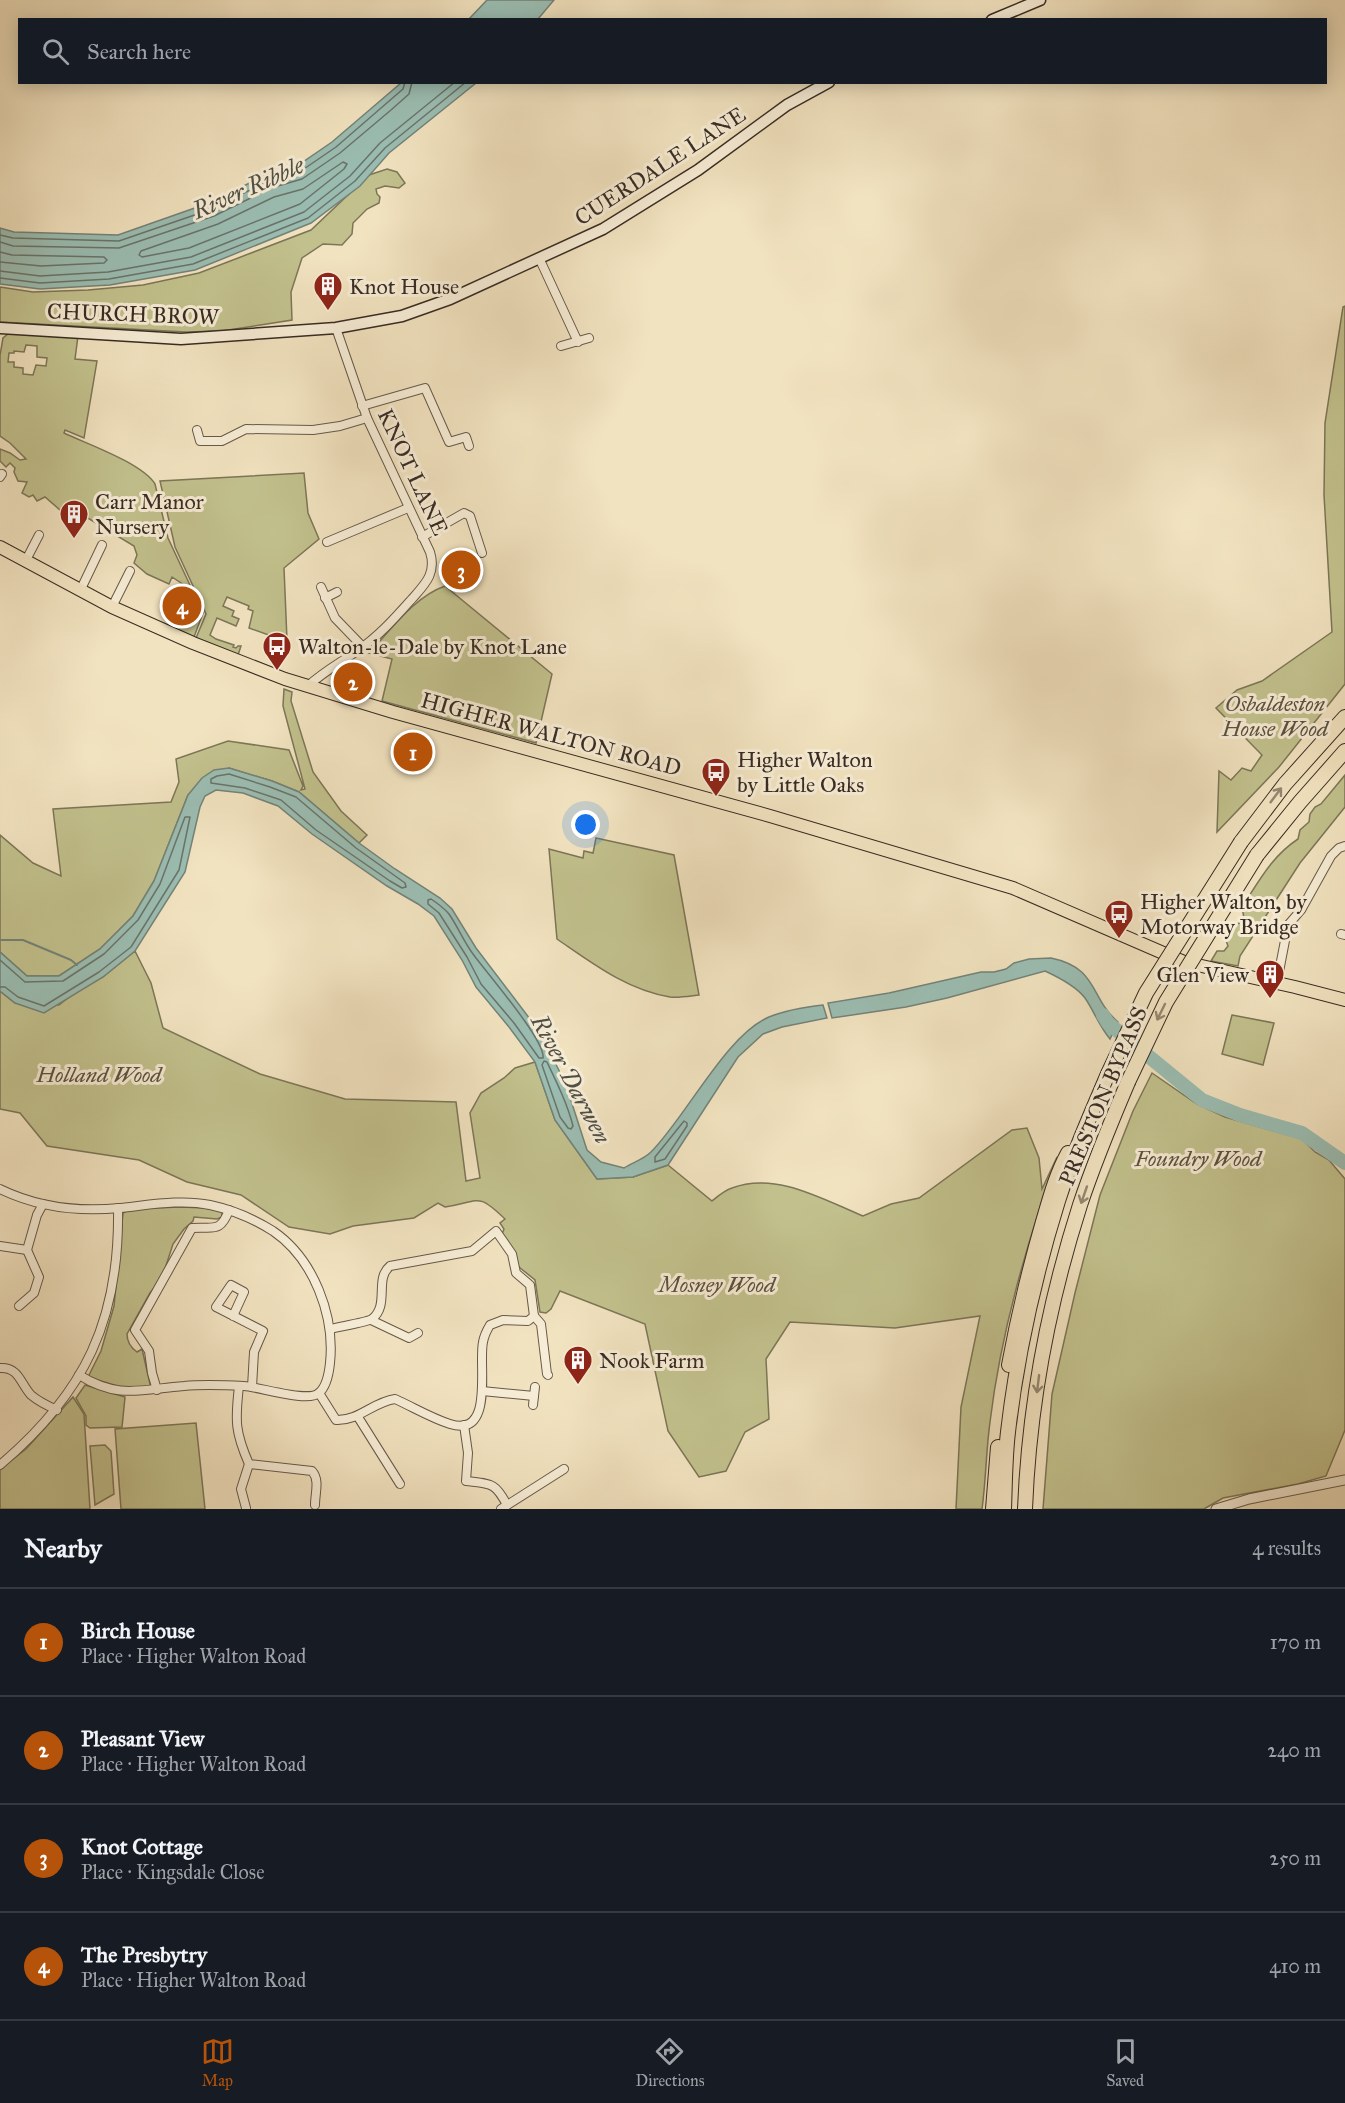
<!DOCTYPE html>
<html lang="en">
<head>
<meta charset="utf-8">
<style>
	body { margin:0; font-family:"IM FELL Great Primer",serif; background:#242831; color:#f1f3f6 }
	.you { position:absolute; left:586px; top:825px; width:21px; height:21px; margin:-15px; border:4px solid #fff; border-radius:50%; background:#1a73e8; box-shadow:0 0 0 9px #1a73e833 }
	.badge { display:grid; place-items:center; width:39px; height:39px; border-radius:50%; background:#b45309; color:#fff; font-size:20px; font-weight:700 }
	.pin { position:absolute; translate:-50% -50%; border:3px solid #fff; box-shadow:0 2px 6px #0006 }
	.list { margin:0; padding:0; list-style:none }
	h2 { display:flex; justify-content:space-between; align-items:center; height:78px; margin:0; padding:0 24px; font-size:26px }
	h2 small { font-size:20px; font-weight:400; color:#9ea1a6 }
	.list li { display:grid; grid-template-columns:39px 1fr auto; gap:18px; align-items:center; box-sizing:border-box; height:108px; padding:0 24px; border-top:2px solid #363941 }
	.list b { display:block; font-size:22px; white-space:nowrap }
	.list p { margin:0; font-size:20px; white-space:nowrap; color:#9ea1a6 }
	.list em { font-size:20px; font-style:normal; color:#9ea1a6 }
	.icon { flex:none; width:33px; height:33px; fill:none; stroke:currentColor; stroke-width:2; stroke-linecap:round; stroke-linejoin:round }
	.map { position:relative; flex:none; width:1345px; height:1509px; overflow:hidden }
	.search { position:absolute; background:#171b24; box-shadow:0 3px 15px #0003; left:18px; right:18px; top:18px; height:66px; display:flex; align-items:center; gap:15px; box-sizing:border-box; padding:0 21px; border-radius:0px; color:#9ea1a6; font-size:22px }
	.sheet { height:510px; background:#171b24 }
	nav { display:flex; justify-content:space-around; align-items:center; box-sizing:border-box; height:84px; border-top:2px solid #363941; background:#171b24; font-size:16px; color:#9ea1a6 }
	nav a { display:grid; justify-items:center; gap:3px }
	nav .on { color:#b45309 }
	.map>svg:first-child { display:block }
	.green { fill:#c2c18d; stroke:#7c7658; stroke-width:1.5; fill-rule:evenodd }
	.water { fill:#9bbeb3; stroke:#738379; stroke-width:1.5 }
	.lines { fill:none; stroke-linecap:round; stroke-linejoin:round }
	.shore { stroke:#69746b; stroke-width:1.5 }
	.stream { stroke:#738379; stroke-width:2 }
	.river { stroke:#9bbeb3; stroke-width:14 }
	.minor-casing { stroke:#66594a; stroke-width:10 }
	.tertiary-casing { stroke:#66594a; stroke-width:11 }
	.secondary-casing { stroke:#372b23; stroke-width:13 }
	.primary-casing { stroke:#372b23; stroke-width:14 }
	.motorway-casing { stroke:#372b23; stroke-width:16 }
	.minor { stroke:#f7edd6; stroke-width:8 }
	.tertiary { stroke:#f7edd6; stroke-width:9 }
	.secondary { stroke:#f7edd6; stroke-width:10 }
	.primary { stroke:#f2e3c0; stroke-width:12 }
	.motorway { stroke:#f2e3c0; stroke-width:14 }
	.motorway-bridge-casing { stroke:#372b23; stroke-width:16; stroke-linecap:butt }
	.motorway-bridge { stroke:#f2e3c0; stroke-width:14 }
	.oneway { stroke:#948772 }
	.labels { text-anchor:middle; dominant-baseline:central; stroke-width:6; stroke-linejoin:round; paint-order:stroke }
	.street-label { font-size:22px; fill:#372b23; stroke:#f7edd6 }
	.poi-label { font-size:22px; fill:#372b23; stroke:#f7edd6; text-anchor:start }
	.park-label { font-size:22px; font-style:italic; fill:#5a503e; stroke:#f7edd6 }
	.water-label { font-size:24px; font-style:italic; fill:#505047; stroke:#f7edd6 }
</style>
</head>
<body>
<div class="map">
<svg width="1345" height="1509" viewBox="0 0 1345 1509">
	<rect width="100%" height="100%" fill="#f2e3c0"/>
	<filter id="stains"><feTurbulence type="fractalNoise" baseFrequency=".00333" numOctaves="4"/><feColorMatrix values="0 0 0 0 .2 0 0 0 0 .09 0 0 0 0 .02 0 0 0 .5 -.17"/></filter>
	<radialGradient id="worn" r=".72"><stop offset=".6" stop-color="#630" stop-opacity="0"/><stop offset="1" stop-color="#630" stop-opacity=".3"/></radialGradient>
	<g class="green">
		<polygon points="387,169 397,172 405,183 399,188 385,186 376,189 377,194 380,197 379,203 367,209 353,223 352,234 342,245 323,244 302,258 291,292 292,320 222,331 186,332 0,322 0,287 33,292 88,290 143,285 199,273 311,230 369,175"/>
		<polygon points="1345,306 1345,684 1279,767 1217,832 1219,771 1231,780 1242,768 1251,771 1262,755 1216,708 1237,690 1262,681 1332,632 1324,495 1325,423 1343,307"/>
		<path d="M8 334 78 336 75 359 97 361 84 438 65 430 64 433C87 444 142 463 155 484L168 538 203 613 194 637 171 627 176 615 192 621 196 615 200 619 201 618 197 609 190 606 192 602 184 585 172 577 169 584 147 574 134 563 137 555 134 546 73 509 69 514 60 510 45 497 37 501 33 495 29 497 22 493 27 482 18 481 14 472 15 468 10 463 6 467 0 461V449L10 453 20 460 26 459 10 443 0 436V355L3 338ZM26 345 37 346V357L47 358 46 366 36 365 33 375 23 374V368L14 367V362H8L9 353H14V351L24 352Z"/>
		<polygon points="304,473 308,513 319,539 284,568 287,640 280,662 273,659 280,639 249,628 253,611 248,609 249,606 227,597 223,606 234,611 232,616 239,619 236,626 217,618 210,635 216,639 234,645 233,647 236,648 238,646 241,646 238,655 196,638 206,614 175,547 160,481"/>
		<path d="M445 586 552 674 536 743 382 701 392 659 369 653C392 629 414 597 445 586Z"/>
		<polygon points="284,689 292,692 291,701 313,772 341,811 367,835 359,843 299,792 272,781 229,768 188,795 154,881 133,916 100,949 59,976 27,976 0,952 0,835 33,863 61,876 53,809 171,802 179,782 176,759 228,741 289,750 303,786 301,790 305,789 283,706"/>
		<path d="M1345 775V807L1300 863 1240 956 1238 966 1211 961 1217 951H1224L1228 946 1224 935 1230 925 1240 923 1244 918 1242 907C1259 881 1272 856 1298 839L1300 830 1309 822 1310 814 1315 807 1321 804Z"/>
		<path d="M596 838 674 855 699 995C690 996 679 998 670 997 627 990 592 963 557 939L549 849 583 858 584 851 593 853Z"/>
		<path d="M135 951 151 983 163 1028 260 1074 345 1099 456 1102 466 1181 480 1178 470 1113 481 1093 504 1078 515 1068 535 1062 555 1120 597 1179 633 1177 668 1165 712 1201C718 1196 725 1190 732 1188 775 1171 824 1200 863 1216L891 1204 919 1198 1012 1130 1027 1128 1039 1158 1042 1189 1057 1157C1027 1243 1001 1331 990 1422 986 1451 986 1480 982 1509H956L961 1407 980 1316 895 1328 790 1322 766 1359 769 1419 745 1432 726 1471 699 1477 668 1431 645 1324 560 1291 551 1309 546 1313 540 1312 535 1280 519 1267 502 1234 504 1229 500 1223 505 1219C476 1191 480 1202 445 1207L438 1203 414 1218 353 1226 330 1234 289 1227 241 1195 187 1182 139 1160 47 1146 20 1113 0 1109V991L15 1003 59 1005 73 994 103 977Z"/>
		<polygon points="1232,1015 1274,1023 1263,1065 1222,1054"/>
		<polygon points="1152,1073 1197,1104 1225,1117 1302,1139 1315,1152 1329,1160 1345,1179 1345,1430 1326,1476 1298,1484 1223,1498 1204,1509 1043,1509 1052,1394 1075,1293 1100,1195 1133,1111"/>
		<path d="M180 1207 205 1208 222 1211V1217L217 1219 194 1217 193 1221 184 1229 173 1244 162 1278 150 1293 127 1334C127 1342 130 1347 137 1352L142 1349 151 1388H124L88 1377 101 1351 114 1306 123 1213 130 1209Z"/>
		<polygon points="85,1385 125,1397 122,1427 90,1428 86,1425 86,1416 76,1398"/>
		<polygon points="73,1397 84,1414 90,1509 0,1509 0,1469 26,1449"/>
		<polygon points="196,1423 205,1509 121,1509 115,1429"/>
		<polygon points="105,1445 111,1451 114,1494 95,1505 90,1446"/>
	</g>
	<g class="water">
		<polygon points="487,0 554,0 538,19 469,19"/>
		<polygon points="401,83 476,83 389,153 360,186 311,223 195,270 110,285 40,289 0,284 0,228 14,232 118,235 209,203 266,175 294,168 332,142"/>
		<path d="M229 768 272 781 299 792 359 843 395 869 440 898 452 909 476 948 533 1023 548 1049 565 1082 587 1150 601 1162 624 1168C632 1163 644 1159 651 1152 686 1117 726 1035 769 1017 786 1010 805 1007 823 1005L827 1018 782 1027 763 1034 738 1057 668 1165 633 1177 597 1179 555 1120 535 1062 509 1027 476 987 462 960 434 916 418 904 387 886 312 834 278 806 243 793 216 790 205 796 200 807 185 872 135 951 103 977 44 1013 15 1003 0 991V952L27 976H59L100 949 133 916 154 881 188 795 202 778 214 770Z"/>
		<path d="M1051 958C1099 968 1089 997 1118 1022L1110 1039C1099 1026 1094 1011 1085 998 1076 986 1058 977 1045 971L947 998 906 1007 832 1018 828 1003 889 993 981 972H994L1006 969 1014 963 1029 959Z"/>
	</g>
	<g class="lines">
		<g class="shore">
			<polygon points="343,162 347,164 344,169 300,204 189,248 142,257 139,255 141,251 218,224 274,197 303,189"/>
			<polyline points="0,235 13,238 119,241 212,209 268,181 298,173 336,147 403,89 405,82"/>
			<polyline points="0,242 13,246 119,248 214,216 271,188 302,179 340,153 391,110 409,94 412,82"/>
			<polyline points="0,252 12,255 104,257 107,260 104,263 41,266 0,262"/>
			<polyline points="0,271 40,276 108,272 191,257 304,212 350,176 380,143 455,82"/>
			<polyline points="0,278 40,283 109,279 193,264 308,218 355,181 385,148 466,82"/>
			<polygon points="229,774 270,787 296,797 356,848 405,883 406,887 402,888 390,881 316,830 281,800 245,788 211,783 211,779 217,776"/>
			<path d="M428 900 431 899C437 903 444 908 449 914 458 927 464 942 473 954 486 972 546 1041 543 1058H539L514 1023 481 984 467 957 439 913 428 904Z"/>
			<polyline points="0,960 25,982 63,981 104,954 138,920 160,884 185,817 190,817 179,870 131,947 99,972 44,1006 18,997 5,987 0,987"/>
			<path d="M544 1061 547 1062C557 1083 567 1103 573 1126L571 1129 568 1128 560 1117 542 1065Z"/>
			<polygon points="684,1121 687,1123 687,1126 665,1159 655,1162 655,1157"/>
		</g>
		<polyline class="stream" points="0,940 23,940 71,960 77,965"/>
		<polyline class="river" points="1103,1015 1108,1023 1202,1100 1240,1115 1302,1133 1345,1163"/>
		<g class="minor-casing">
			<g id="minor">
				<polyline points="540,260 578,342"/>
				<polyline points="561,346 589,338"/>
				<polyline points="362,406 425,388 449,442 466,437 469,446"/>
				<polyline points="197,430 200,441 222,441 246,429 313,430 340,426 367,418"/>
				<polyline points="0,477 2,474"/>
				<polyline points="422,537 464,513 470,516 482,553"/>
				<polyline points="327,542 408,508"/>
				<polyline points="25,562 39,535"/>
				<polyline points="321,587 335,618 363,647"/>
				<polyline points="80,591 102,545"/>
				<polyline points="325,598 337,592"/>
				<polyline points="112,607 130,571"/>
				<path d="M308 686C323 672 340 663 357 651 378 637 394 619 411 600 424 585 437 574 430 552L367 418 336 328"/>
				<polyline points="1341,934 1345,935"/>
				<polyline points="1277,982 1288,925 1301,910 1331,856 1339,848 1345,846"/>
				<path d="M0 1189C37 1207 79 1212 120 1208 150 1205 181 1199 210 1205 233 1210 254 1219 273 1231 314 1259 335 1316 330 1363 329 1373 327 1386 319 1393 308 1403 260 1387 244 1386 224 1385 204 1384 184 1386 142 1389 119 1400 79 1375"/>
				<polyline points="0,1246 27,1250 37,1215 43,1204"/>
				<polyline points="19,1306 34,1293 39,1277 27,1250"/>
				<polyline points="233,1316 244,1292 231,1285 216,1307 263,1331 254,1352 252,1387"/>
				<polyline points="534,1316 541,1324 547,1374 548,1375"/>
				<polyline points="371,1320 409,1338 418,1333"/>
				<path d="M330 1329C337 1327 368 1322 372 1319 390 1305 374 1279 390 1266L472 1251 496 1231 512 1254 516 1273 530 1285 534 1316"/>
				<path d="M0 1368C19 1367 20 1383 31 1395 38 1401 48 1406 57 1410"/>
				<path d="M239 1386C235 1421 235 1432 249 1464L312 1471C320 1480 315 1493 315 1505"/>
				<path d="M157 1390 152 1373 149 1351 135 1330 192 1228C213 1226 220 1234 229 1210"/>
				<polyline points="482,1391 534,1396"/>
				<path d="M319 1393 336 1420C359 1421 373 1402 395 1399 413 1407 431 1418 450 1424 495 1438 478 1365 483 1342 484 1336 487 1330 490 1325L503 1320 528 1321 534 1316"/>
				<polyline points="533,1405 535,1387"/>
				<polyline points="358,1417 400,1484"/>
				<path d="M464 1425 468 1453 466 1481C491 1484 495 1482 507 1505"/>
				<path d="M0 1465C85 1393 120 1320 118 1208"/>
				<polyline points="246,1508 241,1489 249,1464"/>
				<polyline points="501,1509 564,1469"/>
			</g>
		</g>
		<g class="tertiary-casing">
			<polyline id="tertiary" points="1216,1509 1249,1499 1345,1480"/>
		</g>
		<g class="secondary-casing">
			<g id="secondary">
				<polyline points="992,20 1040,0"/>
				<polyline points="0,328 181,339 336,328 402,316 450,299 603,229 698,170 787,105 829,82"/>
			</g>
		</g>
		<g class="primary-casing">
			<polyline id="primary" points="0,547 112,607 193,643 285,679 393,712 770,816 1013,888 1184,962 1295,987 1345,1000"/>
		</g>
		<g class="motorway-casing">
			<g id="motorway">
				<polyline points="1241,842 1285,784 1345,717"/>
				<polyline points="1257,855 1300,802 1345,751"/>
				<path d="M1009 1365C1018 1317 1029 1270 1043 1222 1050 1198 1056 1175 1068 1153"/>
				<polyline points="993,1509 998,1447"/>
				<path d="M1004 1509C1005 1483 1005 1457 1008 1432 1017 1354 1035 1275 1058 1201 1072 1157 1090 1116 1108 1074"/>
				<path d="M1025 1509C1029 1407 1049 1302 1080 1205 1094 1163 1111 1122 1128 1082"/>
			</g>
		</g>
		<use href="#minor" class="minor"/>
		<use href="#tertiary" class="tertiary"/>
		<use href="#secondary" class="secondary"/>
		<use href="#primary" class="primary"/>
		<use href="#motorway" class="motorway"/>
		<g class="motorway-bridge-casing">
			<g id="motorway-bridge">
				<polyline points="1108,1074 1146,993 1241,842"/>
				<polyline points="1128,1082 1166,1002 1257,855"/>
			</g>
		</g>
		<use href="#motorway-bridge" class="motorway-bridge"/>
	</g>
	<defs><path id="oneway-shaft" d="M-6 0H5M1.5-3L5.5 0L1.5 3" fill="none" stroke-width="1.6" stroke-linecap="round" stroke-linejoin="round" transform="scale(1.5)"/></defs>
	<g class="oneway">
		<use href="#oneway-shaft" transform="translate(1276 795) rotate(-53)"/>
		<use href="#oneway-shaft" transform="translate(1161 1012) rotate(116)"/>
		<use href="#oneway-shaft" transform="translate(1084 1195) rotate(109)"/>
		<use href="#oneway-shaft" transform="translate(1038 1384) rotate(97)"/>
	</g>
	<defs>
		<g id="building-pin" transform="scale(1.5)"><path d="M0 17L-7.5 6A9.5 9.5 0 1 1 7.5 6Z" fill="#8f2418" stroke="#f7edd6"/><path d="M-4-6H4V6H1V3H-1V6H-4ZM-2.5-4.3h1.7v1.8h-1.7ZM.8-4.3h1.7v1.8H.8ZM-2.5-1h1.7V.8h-1.7ZM.8-1h1.7V.8H.8Z" fill="#fff"/></g>
		<g id="bus-pin" transform="scale(1.5)"><path d="M0 17L-7.5 6A9.5 9.5 0 1 1 7.5 6Z" fill="#8f2418" stroke="#f7edd6"/><path d="M-5-6H5V4H4V6H2V4H-2V6H-4V4H-5ZM-3.5-4V0h7V-4ZM-3.5 1.2v1.5H-2V1.2ZM2 1.2v1.5H3.5V1.2Z" fill="#fff"/></g>
	</defs>
	<g fill-rule="evenodd">
		<use href="#building-pin" x="328" y="286"/>
		<use href="#building-pin" x="74" y="514"/>
		<use href="#bus-pin" x="277" y="646"/>
		<use href="#bus-pin" x="716" y="772"/>
		<use href="#bus-pin" x="1119" y="914"/>
		<use href="#building-pin" x="1270" y="974"/>
		<use href="#building-pin" x="578" y="1360"/>
	</g>
	<g class="labels">
		<g class="street-label">
			<text transform="translate(660 166) rotate(-33)">CUERDALE LANE</text>
			<text transform="translate(133 314) rotate(2)">CHURCH BROW</text>
			<text transform="translate(413 472) rotate(65)">KNOT LANE</text>
			<text transform="translate(551 734) rotate(15)">HIGHER WALTON ROAD</text>
			<text transform="translate(1103 1096) rotate(-67)">PRESTON BYPASS</text>
		</g>
		<g class="poi-label">
			<text x="349" y="286">Knot House</text>
			<text x="95" y="501">Carr Manor<tspan x="95" dy="25">Nursery</tspan></text>
			<text x="298" y="646">Walton-le-Dale by Knot Lane</text>
			<text x="737" y="759">Higher Walton<tspan x="737" dy="25">by Little Oaks</tspan></text>
			<text x="1140" y="901">Higher Walton, by<tspan x="1140" dy="25">Motorway Bridge</tspan></text>
			<text x="1249" y="974" text-anchor="end">Glen View</text>
			<text x="599" y="1360">Nook Farm</text>
		</g>
		<g class="park-label">
			<text x="1275" y="703">Osbaldeston<tspan x="1275" dy="25">House Wood</tspan></text>
			<text x="99" y="1074">Holland Wood</text>
			<text x="1198" y="1158">Foundry Wood</text>
			<text x="717" y="1284">Mosney Wood</text>
		</g>
		<g class="water-label">
			<text transform="translate(248 188) rotate(-24)">River Ribble</text>
			<text transform="translate(571 1079) rotate(62)">River Darwen</text>
		</g>
	</g>
	<rect width="100%" height="100%" filter="url(#stains)"/>
	<rect width="100%" height="100%" fill="url(#worn)"/>
</svg>
<div class="you"></div>
<div class="pin badge" style="left:413px;top:752px">1</div>
<div class="pin badge" style="left:353px;top:682px">2</div>
<div class="pin badge" style="left:461px;top:570px">3</div>
<div class="pin badge" style="left:182px;top:606px">4</div>
<div class="search"><svg class="icon" aria-label="search" viewBox="0 0 24 24"><circle cx="10" cy="10" r="6"/><path d="M15 15l6 6"/></svg>Search here</div>
</div>
<section class="sheet">
<h2>Nearby<small>4 results</small></h2>
<ul class="list">
<li><span class="badge">1</span><div><b>Birch House</b><p>Place · Higher Walton Road</p></div><em>170 m</em></li>
<li><span class="badge">2</span><div><b>Pleasant View</b><p>Place · Higher Walton Road</p></div><em>240 m</em></li>
<li><span class="badge">3</span><div><b>Knot Cottage</b><p>Place · Kingsdale Close</p></div><em>250 m</em></li>
<li><span class="badge">4</span><div><b>The Presbytry</b><p>Place · Higher Walton Road</p></div><em>410 m</em></li>
</ul>
</section>
<nav>
<a class="on"><svg class="icon" aria-label="map" viewBox="0 0 24 24"><path d="M3 6l6-2 6 2 6-2v14l-6 2-6-2-6 2zM9 4v14M15 6v14"/></svg>Map</a>
<a><svg class="icon" aria-label="directions" viewBox="0 0 24 24"><path d="M12 3l9 9-9 9-9-9zM9 14v-3h6M13 9l2 2-2 2"/></svg>Directions</a>
<a><svg class="icon" aria-label="saved" viewBox="0 0 24 24"><path d="M7 4h10v16l-5-4-5 4z"/></svg>Saved</a>
</nav>
</body>
</html>
